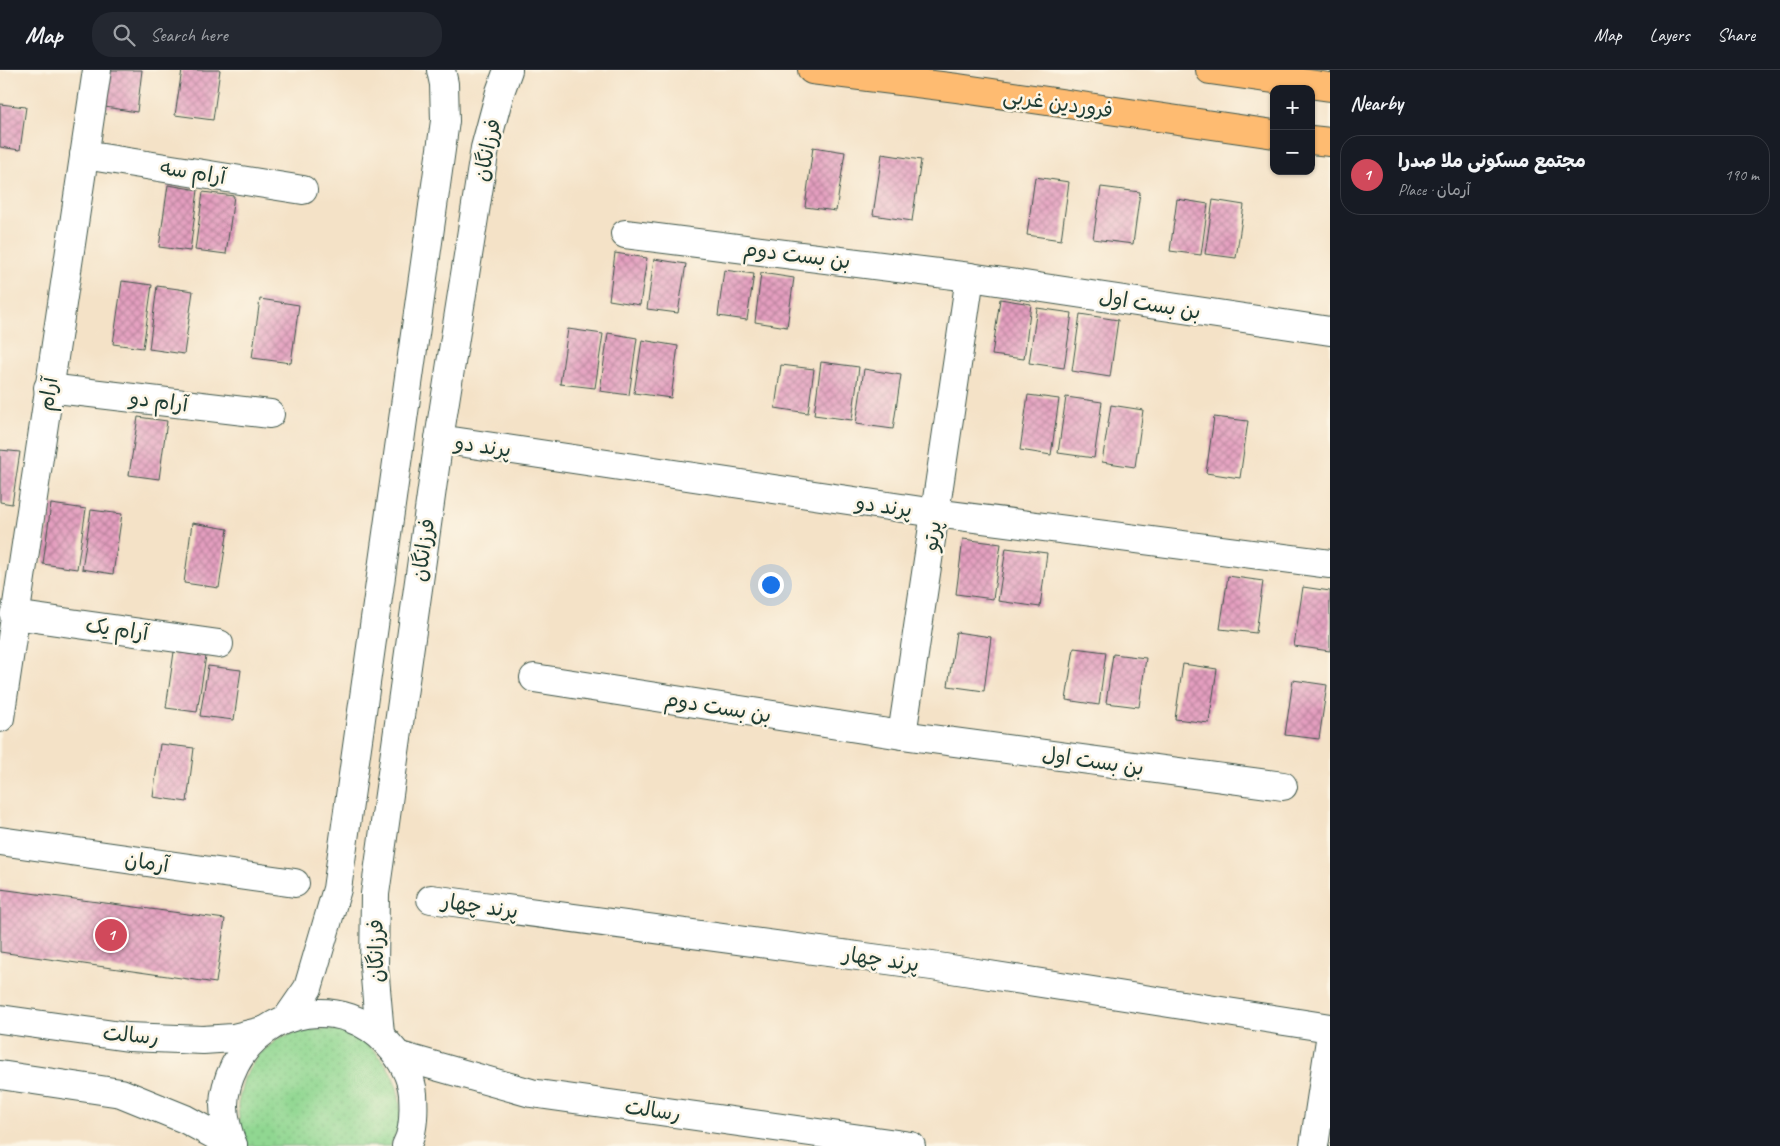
<!DOCTYPE html>
<html lang="en">
<head>
<meta charset="utf-8">
<style>
	body { margin:0; font-family:Caveat,"Playpen Sans Arabic",sans-serif; background:#242831; color:#f1f3f6 }
	.controls { position:absolute; right:15px; top:15px; display:grid; overflow:hidden; border-radius:10px; box-shadow:0 1px 4px #0004 }
	.controls button { width:45px; height:45px; display:grid; place-items:center; padding:0; border:0; border-bottom:1px solid #363941; background:#171b24; color:#f1f3f6; font:25px sans-serif }
	.you { position:absolute; left:770px; top:514px; width:18px; height:18px; margin:-12px; border:4px solid #fff; border-radius:50%; background:#1a73e8; box-shadow:0 0 0 8px #1a73e833 }
	.badge { display:grid; place-items:center; width:32px; height:32px; border-radius:50%; background:#d1495b; color:#fff; font-size:16px; font-weight:700 }
	.pin { position:absolute; translate:-50% -50%; border:2px solid #fff; box-shadow:0 1px 5px #0006 }
	.list { margin:0; padding:0; list-style:none }
	h2 { display:flex; justify-content:space-between; align-items:center; height:65px; margin:0; padding:0 20px; font-size:21px }
	h2 small { font-size:16px; font-weight:400; color:#9ea1a6 }
	.list li { display:grid; grid-template-columns:32px 1fr auto; gap:15px; align-items:center; box-sizing:border-box; height:80px; margin:0 10px 10px; padding:0 10px; border:1px solid #363941; border-radius:20px }
	.list b { display:block; font-size:19px; white-space:nowrap }
	.list p { margin:0; font-size:16px; white-space:nowrap; color:#9ea1a6 }
	.list em { font-size:16px; font-style:normal; color:#9ea1a6 }
	.icon { flex:none; width:28px; height:28px; fill:none; stroke:currentColor; stroke-width:2; stroke-linecap:round; stroke-linejoin:round }
	.map { position:relative; flex:none; width:1330px; height:1076px; overflow:hidden }
	header { display:flex; align-items:center; gap:30px; box-sizing:border-box; height:70px; padding:0 25px; background:#171b24; border-bottom:1px solid #363941 }
	header strong { font-size:24px }
	nav { display:flex; gap:28px; margin-inline-start:auto; font-size:18px }
	.search { width:350px; height:45px; background:#242831; display:flex; align-items:center; gap:12px; box-sizing:border-box; padding:0 18px; border-radius:20px; color:#9ea1a6; font-size:19px }
	main { display:flex }
	aside { flex:1; background:#171b24 }
	.map>svg:first-child { display:block }
	.grass { fill:url(#grass-dots); stroke:#588a62 }
	.building { fill:url(#building-cross-hatch) }
	.lines { fill:none; stroke-linecap:round; stroke-linejoin:round }
	.minor-casing { stroke:#3f564a; stroke-width:30 }
	.major-casing { stroke:#3f564a; stroke-width:30 }
	.minor { stroke:#fff; stroke-width:28 }
	.major { stroke:#febb71; stroke-width:28 }
	.labels { text-anchor:middle; dominant-baseline:central; stroke-width:5; stroke-linejoin:round; paint-order:stroke }
	.street-label { font-size:21px; fill:#1f3d34; stroke:#fcf5e5 }
</style>
</head>
<body>
<header>
<strong>Map</strong>
<div class="search"><svg class="icon" aria-label="search" viewBox="0 0 24 24"><circle cx="10" cy="10" r="6"/><path d="M15 15l6 6"/></svg>Search here</div>
<nav><a>Map</a><a>Layers</a><a>Share</a></nav>
</header>
<main>
<div class="map">
<svg width="1330" height="1076" viewBox="0 0 1330 1076">
	<defs>
		<pattern id="grass-dots" width="8" height="8" patternUnits="userSpaceOnUse" patternTransform="scale(1.25)"><rect width="8" height="8" fill="#90d791"/><path d="M2 2h.1M6 6h.1" fill="none" stroke="#7cb97e" stroke-width="1.8" stroke-linecap="round"/></pattern>
		<pattern id="building-cross-hatch" width="8" height="8" patternUnits="userSpaceOnUse" patternTransform="scale(1.25)"><rect width="8" height="8" fill="#e49ebf"/><path d="M0 0l8 8M0 8l8-8" fill="none" stroke="#b8829c"/></pattern>
	</defs>
	<rect width="100%" height="100%" fill="#fcf5e5"/>
	<filter id="ink" filterUnits="userSpaceOnUse"><feTurbulence type="fractalNoise" baseFrequency=".02" numOctaves="2"/><feDisplacementMap in="SourceGraphic" scale="10" xChannelSelector="R" yChannelSelector="G"/><feConvolveMatrix kernelMatrix="1 2 1 2 8 2 1 2 1" color-interpolation-filters="sRGB"/></filter>
	<filter id="wash" filterUnits="userSpaceOnUse"><feTurbulence type="fractalNoise" baseFrequency=".0096" numOctaves="4" result="noise"/><feDisplacementMap in="SourceGraphic" scale="20" xChannelSelector="R" yChannelSelector="G"/><feGaussianBlur stdDeviation="1.12" result="paint"/><feColorMatrix in="noise" values="0 0 0 0 0 0 0 0 0 0 0 0 0 0 0 0 0 1.4 0 .05"/><feComposite in="paint" operator="in"/></filter>
	<g filter="url(#wash)">
		<rect width="100%" height="100%" fill="#f4e2c7"/>
		<path class="grass" d="M331 959C339 962 349 963 357 968 388 985 407 1023 398 1058 396 1064 393 1070 390 1076H248L240 1061 238 1034 244 1008 258 985 279 968 304 960Z"/>
		<g id="blocks">
			<g class="building">
				<polygon points="110,0 142,0 137,42 105,37"/>
				<polygon points="182,0 220,0 213,50 175,45"/>
				<polygon points="0,34 26,37 20,80 0,77"/>
				<polygon points="813,77 845,82 836,141 805,137"/>
				<polygon points="882,84 921,90 912,151 873,145"/>
				<polygon points="1035,107 1069,112 1061,170 1027,165"/>
				<polygon points="168,115 198,120 190,181 159,177"/>
				<polygon points="1101,117 1140,122 1133,174 1093,169"/>
				<polygon points="203,122 234,126 226,184 195,180"/>
				<polygon points="1177,129 1208,134 1201,185 1170,181"/>
				<polygon points="1213,130 1244,135 1236,188 1205,184"/>
				<polygon points="615,183 647,188 640,235 609,230"/>
				<polygon points="654,189 686,194 678,243 647,239"/>
				<polygon points="724,200 754,204 747,250 718,246"/>
				<polygon points="761,203 794,208 787,257 755,252"/>
				<polygon points="122,211 152,215 143,278 113,274"/>
				<polygon points="157,216 193,221 184,284 149,279"/>
				<polygon points="260,229 299,235 291,293 252,288"/>
				<polygon points="1000,229 1031,234 1024,289 992,285"/>
				<polygon points="1037,238 1072,243 1064,298 1029,293"/>
				<polygon points="1080,244 1118,250 1110,307 1072,301"/>
				<polygon points="568,259 603,264 595,318 560,314"/>
				<polygon points="608,263 637,268 629,325 600,321"/>
				<polygon points="642,270 678,276 671,328 634,323"/>
				<polygon points="821,292 859,297 852,350 814,345"/>
				<polygon points="781,295 814,299 808,343 775,338"/>
				<polygon points="864,299 901,305 893,359 856,354"/>
				<polygon points="1028,325 1059,329 1051,385 1020,380"/>
				<polygon points="1066,327 1102,332 1094,388 1058,383"/>
				<polygon points="1111,335 1143,340 1135,397 1102,392"/>
				<polygon points="138,347 167,351 159,409 129,405"/>
				<polygon points="1214,347 1248,351 1240,408 1206,403"/>
				<polygon points="0,380 20,382 12,434 0,432"/>
				<polygon points="51,434 86,439 77,499 43,494"/>
				<polygon points="91,440 122,444 113,504 82,499"/>
				<polygon points="192,453 228,459 219,518 184,513"/>
				<polygon points="963,469 1001,474 993,529 956,524"/>
				<polygon points="1006,478 1047,483 1040,537 998,531"/>
				<polygon points="1228,506 1263,511 1256,563 1220,559"/>
				<polygon points="1303,517 1330,521 1330,581 1294,576"/>
				<polygon points="956,562 991,567 984,621 948,616"/>
				<polygon points="1074,578 1106,582 1099,635 1066,630"/>
				<polygon points="174,582 206,586 197,642 166,638"/>
				<polygon points="1113,584 1146,588 1139,637 1106,633"/>
				<polygon points="1183,594 1217,599 1209,653 1175,649"/>
				<polygon points="208,596 241,600 234,650 200,646"/>
				<polygon points="1293,610 1327,615 1319,669 1285,665"/>
				<polygon points="160,674 194,678 187,732 153,727"/>
				<polygon points="0,819 225,849 216,913 0,882"/>
			</g>
		</g>
	</g>
	<g filter="url(#ink)">
		<use href="#blocks" fill-opacity="0" stroke="#3f564a" stroke-width="1"/>
		<g class="lines">
			<g class="minor-casing">
				<g id="minor">
					<polyline points="84,85 303,120"/>
					<polyline points="625,164 970,207 1330,261"/>
					<polyline points="48,318 270,344"/>
					<polyline points="439,369 935,443 1330,494"/>
					<polyline points="14,545 219,574"/>
					<polyline points="534,608 902,665 1283,716"/>
					<polyline points="0,648 97,0"/>
					<polyline points="902,665 970,207"/>
					<polyline points="0,771 295,813"/>
					<polyline points="431,829 932,896 1330,958"/>
					<polyline points="288,947 308,918 337,819 445,51 444,14 441,0"/>
					<polyline points="0,949 128,967 203,970 233,968 262,961"/>
					<polyline points="380,964 374,896 375,824 439,369 485,78 500,22 508,0"/>
					<polyline points="400,986 531,1023 911,1076"/>
					<polyline points="0,1005 121,1023 185,1049 233,1075"/>
					<path d="M233 1076C228 1063 224 1050 224 1035 224 1022 229 1007 235 995 265 937 344 924 388 974 401 988 411 1005 413 1024 414 1040 414 1062 406 1076"/>
					<polyline points="1314,1076 1330,970"/>
				</g>
			</g>
			<g class="major-casing">
				<g id="major">
					<polyline points="812,0 957,18 1274,64"/>
					<polyline points="1210,0 1330,17"/>
					<polyline points="1311,70 1330,72"/>
				</g>
			</g>
			<use href="#minor" class="minor"/>
			<use href="#major" class="major"/>
		</g>
	</g>
	<g class="labels">
		<g class="street-label">
			<text transform="translate(1058 33) rotate(8)">فروردین غربی</text>
			<text transform="translate(487 80) rotate(-78)">فرزانگان</text>
			<text transform="translate(193 102) rotate(9)">آرام سه</text>
			<text transform="translate(797 185) rotate(7)">بن بست دوم</text>
			<text transform="translate(1150 234) rotate(9)">بن بست اول</text>
			<text transform="translate(48 324) rotate(-81)">آرام</text>
			<text transform="translate(159 331) rotate(7)">آرام دو</text>
			<text transform="translate(483 376) rotate(8)">پرند دو</text>
			<text transform="translate(884 436) rotate(8)">پرند دو</text>
			<text transform="translate(932 466) rotate(-82)">پرتو</text>
			<text transform="translate(423 480) rotate(-82)">فرزانگان</text>
			<text transform="translate(117 559) rotate(8)">آرام یک</text>
			<text transform="translate(718 637) rotate(9)">بن بست دوم</text>
			<text transform="translate(1093 691) rotate(8)">بن بست اول</text>
			<text transform="translate(147 792) rotate(8)">آرمان</text>
			<text transform="translate(480 836) rotate(8)">پرند چهار</text>
			<text transform="translate(376 881) rotate(-91)">فرزانگان</text>
			<text transform="translate(881 889) rotate(8)">پرند چهار</text>
			<text transform="translate(131 965) rotate(5)">رسالت</text>
			<text transform="translate(653 1040) rotate(8)">رسالت</text>
		</g>
	</g>
</svg>
<div class="controls">
<button>+</button>
<button>−</button>
</div>
<div class="you"></div>
<div class="pin badge" style="left:111px;top:865px">1</div>
</div>
<aside>
<h2>Nearby<small></small></h2>
<ul class="list">
<li><span class="badge">1</span><div><b>مجتمع مسکونی ملا صدرا</b><p>Place · آرمان</p></div><em>190 m</em></li>
</ul>
</aside>
</main>
</body>
</html>
